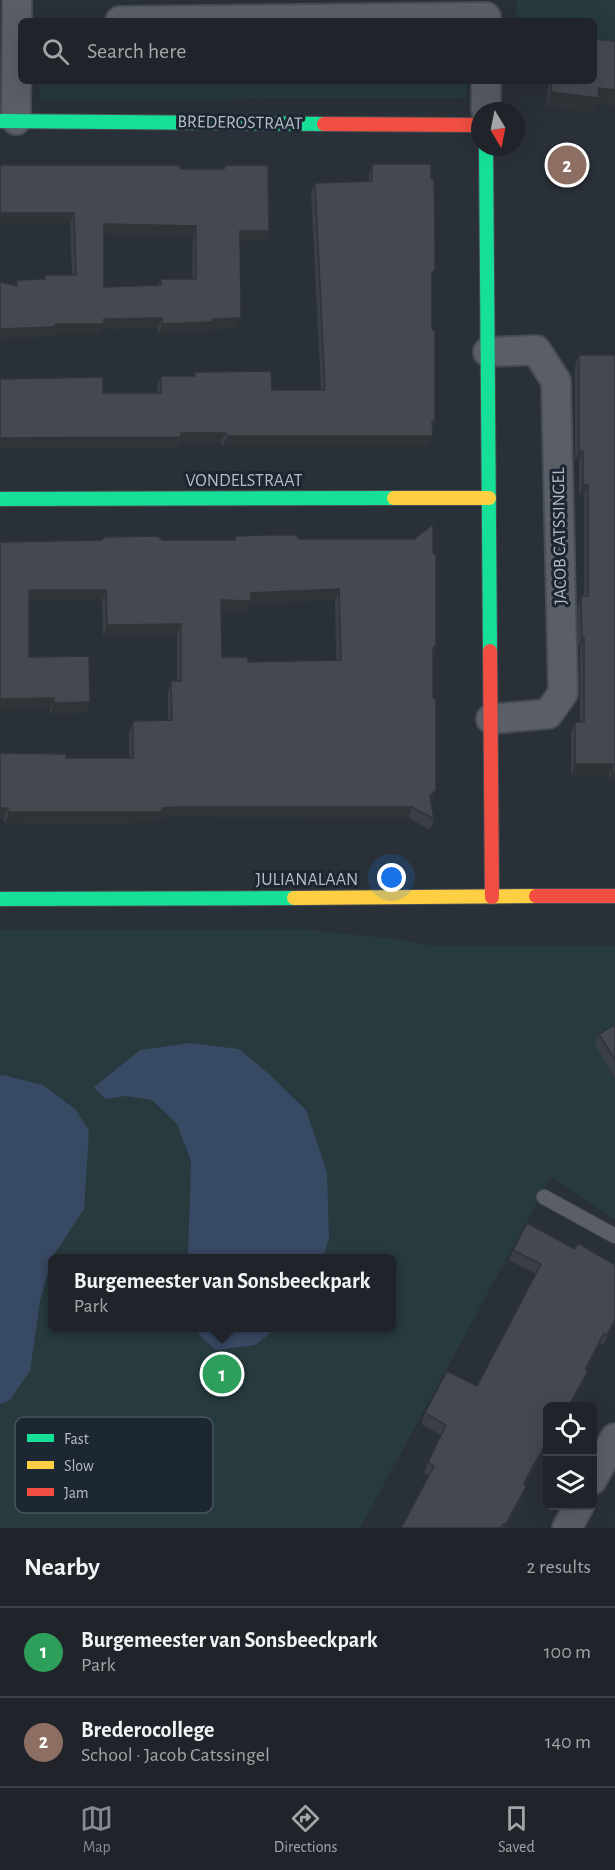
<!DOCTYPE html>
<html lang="en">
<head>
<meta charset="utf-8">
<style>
	body { margin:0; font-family:"Alegreya Sans",sans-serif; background:#2d3036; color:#f1f3f6 }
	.controls { position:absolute; right:18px; bottom:18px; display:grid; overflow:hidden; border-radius:9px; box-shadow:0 6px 24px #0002 }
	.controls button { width:54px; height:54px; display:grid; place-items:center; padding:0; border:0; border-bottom:2px solid #3d4147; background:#20242a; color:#f1f3f6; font:30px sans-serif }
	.compass { position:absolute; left:471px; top:102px; width:54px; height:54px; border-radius:50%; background:#20242a; box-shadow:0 6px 24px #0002; rotate:170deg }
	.you { position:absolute; left:392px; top:878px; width:21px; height:21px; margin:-15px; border:4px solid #fff; border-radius:50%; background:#1a73e8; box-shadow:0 0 0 9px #1a73e833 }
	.badge { display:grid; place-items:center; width:39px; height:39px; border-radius:50%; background:#848b96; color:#fff; font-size:20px; font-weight:700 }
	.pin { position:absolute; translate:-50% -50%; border:3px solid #fff; box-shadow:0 2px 6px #0006 }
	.popup { position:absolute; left:48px; top:1254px; width:348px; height:78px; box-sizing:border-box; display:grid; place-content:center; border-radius:9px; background:#20242a; filter:drop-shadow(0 2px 4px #0005); font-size:20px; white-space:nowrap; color:#a2a4a8 }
	.popup b { font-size:22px; color:#f1f3f6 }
	.popup::after { content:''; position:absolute; left:50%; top:100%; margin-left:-12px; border:12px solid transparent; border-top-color:#20242a }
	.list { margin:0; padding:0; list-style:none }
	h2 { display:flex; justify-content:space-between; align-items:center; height:78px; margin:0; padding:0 24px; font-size:26px }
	h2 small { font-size:20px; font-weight:400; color:#a2a4a8 }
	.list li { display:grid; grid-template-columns:39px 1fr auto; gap:18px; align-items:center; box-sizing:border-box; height:90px; padding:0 24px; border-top:2px solid #3d4147 }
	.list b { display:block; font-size:22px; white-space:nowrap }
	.list p { margin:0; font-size:20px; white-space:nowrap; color:#a2a4a8 }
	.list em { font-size:20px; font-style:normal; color:#a2a4a8 }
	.icon { flex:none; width:33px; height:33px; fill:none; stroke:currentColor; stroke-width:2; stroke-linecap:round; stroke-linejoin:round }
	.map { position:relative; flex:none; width:615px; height:1528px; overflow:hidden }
	.search { position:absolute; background:#20242a; box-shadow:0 6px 24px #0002; left:18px; right:18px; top:18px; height:66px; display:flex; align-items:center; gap:15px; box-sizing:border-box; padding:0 21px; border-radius:9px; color:#a2a4a8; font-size:22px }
	.sheet { height:258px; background:#20242a }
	nav { display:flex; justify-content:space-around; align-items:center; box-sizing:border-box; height:84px; border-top:2px solid #3d4147; background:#20242a; font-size:16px; color:#a2a4a8 }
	nav a { display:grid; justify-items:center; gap:3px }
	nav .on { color:#848b96 }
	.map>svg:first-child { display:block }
	.green { fill:#273a3e; fill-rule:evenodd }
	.water { fill:#384963 }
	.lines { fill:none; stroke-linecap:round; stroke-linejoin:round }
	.lane-casing { stroke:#484c53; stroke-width:16 }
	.street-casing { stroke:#484c53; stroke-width:32 }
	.fast-casing { stroke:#484c53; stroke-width:16 }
	.slow-casing { stroke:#484c53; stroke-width:16 }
	.jam-casing { stroke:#484c53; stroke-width:16 }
	.lane { stroke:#5a5e66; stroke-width:14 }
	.street { stroke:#5a5e66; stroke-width:28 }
	.fast { stroke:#16e098; stroke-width:14 }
	.slow { stroke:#ffcf43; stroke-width:14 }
	.jam { stroke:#f24e42; stroke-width:14 }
	.wall { fill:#3a3f45; fill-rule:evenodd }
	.shaded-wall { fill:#303338 }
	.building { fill:#444950; stroke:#303338; stroke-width:1.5; fill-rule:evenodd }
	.labels { text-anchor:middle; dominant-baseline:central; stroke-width:6; stroke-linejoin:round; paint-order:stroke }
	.street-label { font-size:18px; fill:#b4bcc9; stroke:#1d2633 }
	.key { fill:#1d2633; stroke:#4a5360; stroke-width:1.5 }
	.key-label { font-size:16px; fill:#b4bcc9 }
</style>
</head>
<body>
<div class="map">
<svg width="615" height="1528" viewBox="0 0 615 1528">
	<rect width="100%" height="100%" fill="#2a3038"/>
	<g class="green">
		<polygon points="517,0 615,0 615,43 594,41 594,21 516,21"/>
		<polygon points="37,81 467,81 467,98 42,100"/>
		<path d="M302 929 405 940 433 946H615V1220L551 1177 360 1528H0V930ZM52 1258H392V1328H52Z"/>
	</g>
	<g class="water">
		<polygon points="190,1043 239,1049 269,1074 306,1110 327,1172 329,1238 323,1258 188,1258 191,1161 177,1124 152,1100 126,1096 105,1099 94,1087 140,1050"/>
		<polygon points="3,1075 43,1085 76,1110 89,1131 84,1209 52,1258 40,1301 30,1371 10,1400 0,1404 0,1076"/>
		<polygon points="196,1328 277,1328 255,1345 216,1350 201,1337"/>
	</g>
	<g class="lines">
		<g class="lane-casing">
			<polyline id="lane" points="544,1197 615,1236"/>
		</g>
		<g class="street-casing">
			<g id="street">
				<polyline points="120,21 486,17"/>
				<polyline points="486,81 486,111"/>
				<polyline points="16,120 17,0"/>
				<polyline points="488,352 536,350 556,381 563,693 548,714 491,719"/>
				<polyline points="592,1480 615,1438"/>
				<polyline points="567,1528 579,1506"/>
			</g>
		</g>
		<g class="fast-casing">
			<g id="fast">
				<polyline points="0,121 324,124"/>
				<polyline points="486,147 490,651"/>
				<polyline points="0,499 394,498"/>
				<polyline points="0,899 294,898"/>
			</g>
		</g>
		<g class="slow-casing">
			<g id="slow">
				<polyline points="394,498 489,498"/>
				<polyline points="294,898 536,896"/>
			</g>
		</g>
		<g class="jam-casing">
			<g id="jam">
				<polyline points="324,124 480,125"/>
				<polyline points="490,651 492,897"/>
				<polyline points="536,896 615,896"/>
			</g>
		</g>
		<use href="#lane" class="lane"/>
		<use href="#street" class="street"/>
		<use href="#fast" class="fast"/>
		<use href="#slow" class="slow"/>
		<use href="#jam" class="jam"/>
	</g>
	<g class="wall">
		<polygon points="615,41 615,106 596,104 593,113 546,107 549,81 594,81"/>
		<polygon points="372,164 432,278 432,329 435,420 433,428 433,436 429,446 223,446 221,443 179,443 177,448 0,448 0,379 103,393 157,393 157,386 161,376 194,376 195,372 272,390 321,390 311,193 315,183 369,181 369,174"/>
		<path d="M180 169 269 231 265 241H241L237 328 210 329 209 333 159 334 158 328 102 329 100 334H52L51 337 15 286 17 280 44 279 45 275H72L70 223H0ZM104 234 193 237 192 279H161L158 285 104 287Z"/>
		<polygon points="579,355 615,782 609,782 609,775 571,775 571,732 575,722 580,722 580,648 578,648 578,606 581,596 584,596 584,495 579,496 579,461 575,461 575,366"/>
		<path d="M299 539 433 553 436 645 433 654 431 802 434 819 430 830 409 818 172 817 159 818 156 822 82 823H5L3 819H0V753L66 758H129V732L133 721 168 720V692L171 681H177V635L103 636 102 601H29V657L86 713 50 714V709L0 710V542ZM335 600 336 660 248 662 222 657 221 611H247L250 604Z"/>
		<polygon points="615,1025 615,1078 595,1045 599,1034"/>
		<polygon points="575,1249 615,1265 615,1323 603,1345 600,1344 586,1370 583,1384 570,1407 548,1407 548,1442 525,1485 526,1487 522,1497 506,1528 401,1528 429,1476 424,1473 428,1462 441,1435 421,1424 425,1413 477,1386 536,1274 509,1260 513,1250"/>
	</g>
	<g class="shaded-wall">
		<polygon points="599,88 615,90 615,106 596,104 593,113 546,107 551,92"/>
		<polygon points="0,213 74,213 70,223 0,223"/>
		<polygon points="104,224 196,226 193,237 100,234"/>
		<polygon points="240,231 269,231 265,241 237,241"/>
		<polygon points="162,318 158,328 102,329 100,334 52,334 51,337 0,339 0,329 56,324 104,319"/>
		<polygon points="241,318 237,328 210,329 209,333 159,334 162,324 212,319"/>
		<polygon points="181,433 225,433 221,443 179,443 177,448 0,448 0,438"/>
		<polygon points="227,436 433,436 429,446 223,446"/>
		<polygon points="579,451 583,451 579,461 575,461"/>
		<polygon points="583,485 588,485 584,495 579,496"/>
		<polygon points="339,589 335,600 250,604 247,611 217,611 221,600 251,593"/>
		<polygon points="29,590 106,590 102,601 25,601"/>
		<polygon points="181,624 177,635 103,636 107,625"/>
		<polygon points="582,638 584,638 580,648 578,648"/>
		<polygon points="54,698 50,709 0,710 0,699"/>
		<polygon points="90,702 86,713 50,714 54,703"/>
		<polygon points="575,764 613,764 609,775 571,775"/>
		<polygon points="612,772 615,772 615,782 609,782"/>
		<polygon points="436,790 432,801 426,807 430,796"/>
		<polygon points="176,807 412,807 409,818 172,817 159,818 156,822 5,823 9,812"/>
		<polygon points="0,808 7,808 3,819 0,819"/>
		<polygon points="615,1320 615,1323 612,1330 603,1345 607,1335"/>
		<polygon points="604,1333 600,1344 582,1379 586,1368"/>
		<polygon points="587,1373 583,1384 570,1407 568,1407"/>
		<polygon points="548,1439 548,1442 521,1493 524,1483"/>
		<polygon points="526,1487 519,1503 506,1528 504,1528"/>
	</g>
	<g class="building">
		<polygon points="594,39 615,41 615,90 599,88 598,98 551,92 552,81 594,81"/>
		<polygon points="372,164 431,164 431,178 434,180 435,235 435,270 432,272 432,329 435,331 435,420 432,421 433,436 227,436 225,433 181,433 181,437 0,438 0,379 103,377 103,393 161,393 161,376 195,376 195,372 271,371 272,390 325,390 315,183 372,181"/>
		<path d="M0 165H180V169H224L226 165H268L269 231H240L241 318 212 319V322L162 324V318L104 319V324H56L54 327 0 329V282L17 286V280L45 279V275H76L74 213H0ZM104 224 196 226V279H161V285L104 287Z"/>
		<polygon points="579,355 615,355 615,772 612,772 613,764 575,764 575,722 584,722 584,638 582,638 581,596 588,596 588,485 583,485 583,451 579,451"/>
		<path d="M433 524V553L436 555V645L433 648V697L436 700V790L430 796 434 819 412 807H176L163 808 160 812H9L7 808H0V753L66 754V758H133V721L172 720 171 681H181V624L107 625 106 590H29V657L89 656 90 702 54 703V698L0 699V542L101 540 105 537 158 536 162 540H235L236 536 267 535H296L299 539H414ZM339 589 341 660 248 662V657H222L221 600 251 601V593Z"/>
		<polygon points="615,1025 615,1060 599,1034"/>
		<polygon points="527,1223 575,1249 578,1243 615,1265 615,1320 607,1335 604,1333 586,1368 587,1373 568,1407 548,1407 548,1439 524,1483 526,1487 505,1525 503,1524 501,1528 401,1528 434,1466 428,1462 446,1425 425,1413 447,1371 477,1386 541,1264 513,1250"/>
	</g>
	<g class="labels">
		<g class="street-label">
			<text transform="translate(240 123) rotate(1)">BREDEROSTRAAT</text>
			<text x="244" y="481">VONDELSTRAAT</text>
			<text transform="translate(560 536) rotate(-91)">JACOB CATSSINGEL</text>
			<text x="307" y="880">JULIANALAAN</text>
		</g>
	</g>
	<rect x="15" y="1417" width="198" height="96" rx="9" class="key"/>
	<rect x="27" y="1434" width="27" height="8" fill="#16e098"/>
	<rect x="27" y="1461" width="27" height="8" fill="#ffcf43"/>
	<rect x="27" y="1488" width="27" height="8" fill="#f24e42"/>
	<g class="key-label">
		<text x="64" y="1444">Fast</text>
		<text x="64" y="1471">Slow</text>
		<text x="64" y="1498">Jam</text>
	</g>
</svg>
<div class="controls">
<button><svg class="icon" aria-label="locate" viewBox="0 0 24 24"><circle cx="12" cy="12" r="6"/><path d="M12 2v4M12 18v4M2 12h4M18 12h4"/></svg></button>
<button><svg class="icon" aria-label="layers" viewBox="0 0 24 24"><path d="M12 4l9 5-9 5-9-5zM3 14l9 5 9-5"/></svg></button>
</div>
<svg class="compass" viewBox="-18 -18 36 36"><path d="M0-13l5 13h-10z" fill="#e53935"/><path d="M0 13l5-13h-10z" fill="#a2a4a8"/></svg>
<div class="you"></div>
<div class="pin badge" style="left:222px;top:1374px;background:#2e9e5b">1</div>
<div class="popup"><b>Burgemeester van Sonsbeeckpark</b>Park</div>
<div class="pin badge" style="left:567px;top:165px;background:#8d6e63">2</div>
<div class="search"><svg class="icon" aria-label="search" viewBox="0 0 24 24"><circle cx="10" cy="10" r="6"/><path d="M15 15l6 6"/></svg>Search here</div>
</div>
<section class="sheet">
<h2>Nearby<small>2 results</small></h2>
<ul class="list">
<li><span class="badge" style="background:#2e9e5b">1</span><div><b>Burgemeester van Sonsbeeckpark</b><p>Park</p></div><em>100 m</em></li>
<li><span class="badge" style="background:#8d6e63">2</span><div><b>Brederocollege</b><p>School · Jacob Catssingel</p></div><em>140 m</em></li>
</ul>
</section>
<nav>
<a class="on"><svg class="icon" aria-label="map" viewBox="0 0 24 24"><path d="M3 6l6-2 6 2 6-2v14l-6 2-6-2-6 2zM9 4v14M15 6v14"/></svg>Map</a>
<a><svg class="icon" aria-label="directions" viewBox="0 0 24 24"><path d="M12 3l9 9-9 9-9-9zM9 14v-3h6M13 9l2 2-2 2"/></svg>Directions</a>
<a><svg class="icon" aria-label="saved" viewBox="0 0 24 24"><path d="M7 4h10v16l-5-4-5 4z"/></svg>Saved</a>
</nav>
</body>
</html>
